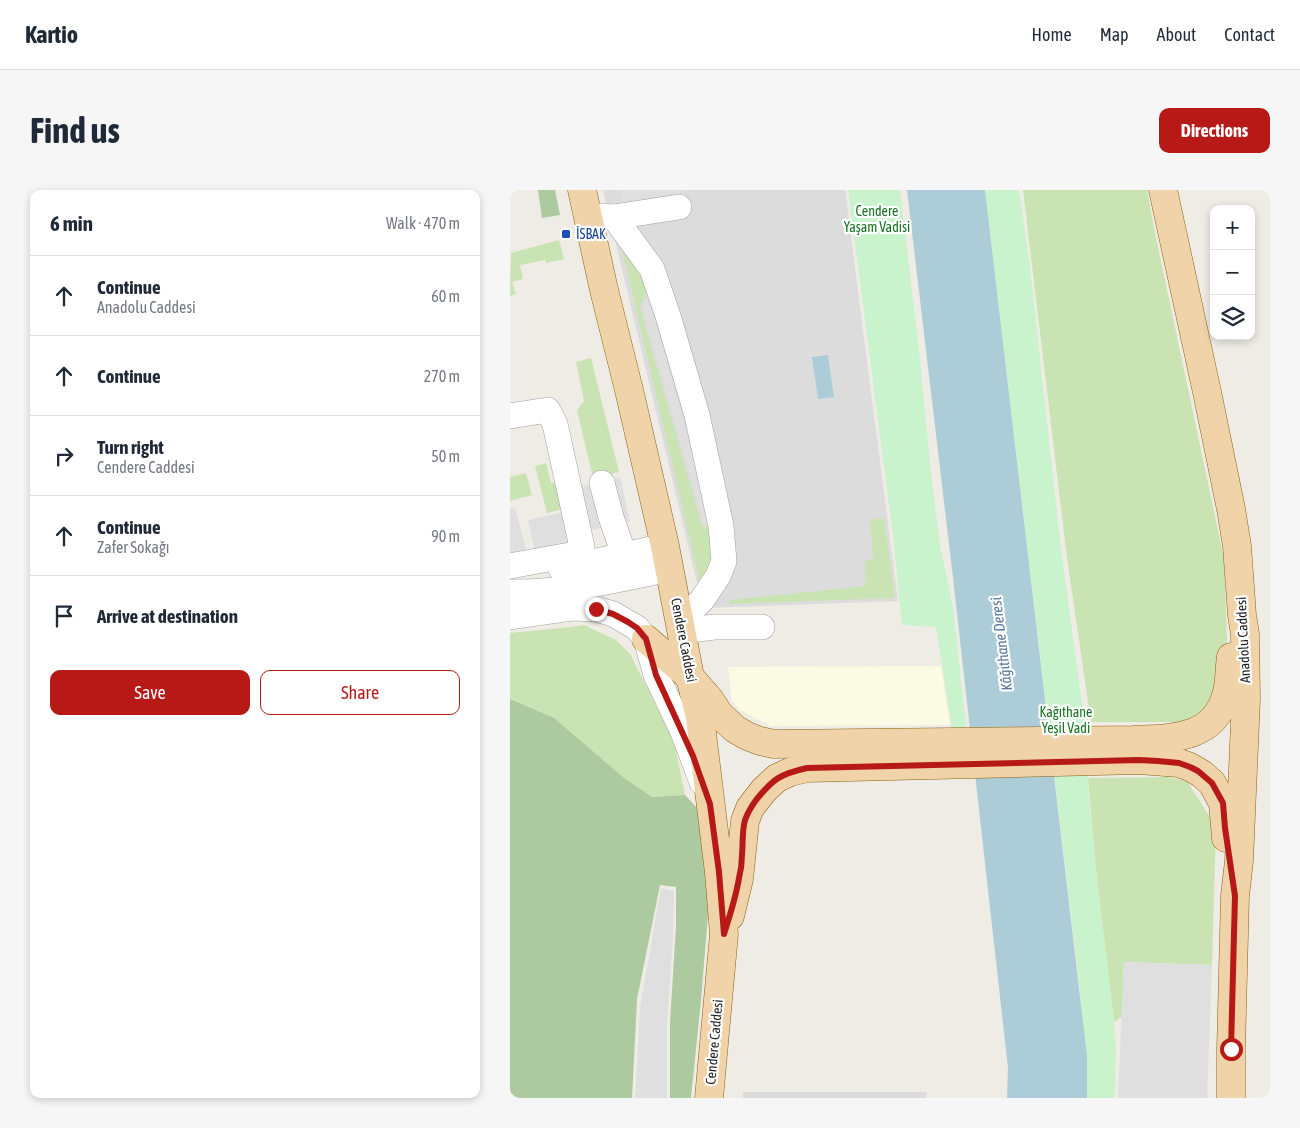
<!DOCTYPE html>
<html lang="en">
<head>
<meta charset="utf-8">
<style>
	body { margin:0; font-family:"Asap Condensed",sans-serif; background:#f6f6f7; color:#1f2937 }
	.controls { position:absolute; right:15px; top:15px; display:grid; overflow:hidden; border-radius:10px; box-shadow:0 2px 8px #0003 }
	.controls button { width:45px; height:45px; display:grid; place-items:center; padding:0; border:0; border-bottom:1px solid #e0e1e3; background:#fff; color:#1f2937; font:25px sans-serif }
	.stop { position:absolute; width:15px; height:15px; margin:-11px; border:4px solid #b71917; border-radius:50%; background:#fff }
	.stop.end { background:#b71917; border-color:#fff; box-shadow:0 1px 5px #0008 }
	.list { margin:0; padding:0; list-style:none }
	h2 { display:flex; justify-content:space-between; align-items:center; height:65px; margin:0; padding:0 20px; font-size:21px }
	h2 small { font-size:16px; font-weight:400; color:#747a83 }
	.list li { display:grid; grid-template-columns:32px 1fr auto; gap:15px; align-items:center; box-sizing:border-box; height:80px; padding:0 20px; border-top:1px solid #e0e1e3 }
	.list b { display:block; font-size:19px; white-space:nowrap }
	.list p { margin:0; font-size:16px; white-space:nowrap; color:#747a83 }
	.list em { font-size:16px; font-style:normal; color:#747a83 }
	.actions { display:flex; gap:10px; padding:15px 20px }
	.actions a { flex:1; padding:11px 0; border:1px solid #b71917; border-radius:10px; text-align:center; font-size:18px; color:#b71917 }
	.actions .main { background:#b71917; color:#fff }
	.icon { flex:none; width:28px; height:28px; fill:none; stroke:currentColor; stroke-width:2; stroke-linecap:round; stroke-linejoin:round }
	.map { position:relative; flex:none; width:760px; height:908px; overflow:hidden; border-radius:10px }
	header { display:flex; align-items:center; gap:30px; box-sizing:border-box; height:70px; padding:0 25px; background:#fff; border-bottom:1px solid #e0e1e3 }
	header strong { font-size:24px }
	nav { display:flex; gap:28px; margin-inline-start:auto; font-size:18px }
	.intro { display:flex; align-items:center; justify-content:space-between; box-sizing:border-box; height:120px; padding:0 30px }
	h1 { margin:0; font-size:35px }
	.button { padding:12px 22px; border-radius:10px; background:#b71917; color:#fff; font-size:18px; font-weight:700 }
	main { display:flex; gap:30px; padding:0 30px }
	aside { flex:1; background:#fff; border-radius:10px; box-shadow:0 2px 8px #0003 }
	.map>svg:first-child { display:block }
	.residential { fill:#dddcdc }
	.education { fill:#fbfbe3 }
	.grass { fill:#cae3b2 }
	.forest { fill:#acc9a0 }
	.park { fill:#c9f3cd }
	.parking { fill:#dfdfdf }
	.water { fill:#accdd7 }
	.lines { fill:none; stroke-linecap:round; stroke-linejoin:round }
	.minor-casing { stroke:#a0a0a0; stroke-width:26 }
	.major-casing { stroke:#896211; stroke-width:29 }
	.minor { stroke:#fff; stroke-width:25 }
	.major { stroke:#f1d3a9; stroke-width:28 }
	.route { stroke:#b71917; stroke-width:6 }
	.transit-dot { fill:#1a4fb4; stroke:#fff; stroke-width:2 }
	.labels { text-anchor:middle; dominant-baseline:central; stroke-width:4.5; stroke-linejoin:round; paint-order:stroke }
	.park-label { font-size:14px; fill:#187221; stroke:#fff }
	.transit-label { font-size:14px; fill:#164399; stroke:#fff; text-anchor:start }
	.street-label { font-size:14px; fill:#1f1f1f; stroke:#fff }
	.water-label { font-size:15px; font-style:italic; fill:#53779d; stroke:#fff }
</style>
</head>
<body>
<header>
<strong>Kartio</strong>
<nav><a>Home</a><a>Map</a><a>About</a><a>Contact</a></nav>
</header>
<div class="intro"><h1>Find us</h1><a class="button">Directions</a></div>
<main>
<aside>
<h2>6 min<small>Walk · 470 m</small></h2>
<ul class="list">
<li><svg class="icon" aria-label="ahead" viewBox="0 0 24 24"><path d="M12 20V5M6 11l6-6 6 6"/></svg><div><b>Continue</b><p>Anadolu Caddesi</p></div><em>60 m</em></li>
<li><svg class="icon" aria-label="ahead" viewBox="0 0 24 24"><path d="M12 20V5M6 11l6-6 6 6"/></svg><div><b>Continue</b></div><em>270 m</em></li>
<li><svg class="icon" aria-label="right" viewBox="0 0 24 24"><path d="M7 20v-9h11M14 6l5 5-5 5"/></svg><div><b>Turn right</b><p>Cendere Caddesi</p></div><em>50 m</em></li>
<li><svg class="icon" aria-label="ahead" viewBox="0 0 24 24"><path d="M12 20V5M6 11l6-6 6 6"/></svg><div><b>Continue</b><p>Zafer Sokağı</p></div><em>90 m</em></li>
<li><svg class="icon" aria-label="arrive" viewBox="0 0 24 24"><path d="M6 21V4h12l-3 4 3 4H6"/></svg><div><b>Arrive at destination</b></div></li>
</ul>
<div class="actions"><a class="main">Save</a><a>Share</a></div>
</aside>
<div class="map">
<svg width="760" height="908" viewBox="0 0 760 908">
	<rect width="100%" height="100%" fill="#efece6"/>
	<g class="residential">
		<polygon points="93,0 335,0 388,411 195,418 188,397"/>
		<polygon points="233,902 417,902 416,908 233,908"/>
	</g>
	<polygon class="education" points="431,476 440,535 261,536 230,520 222,510 218,477"/>
	<g class="grass">
		<polygon points="513,0 637,0 644,38 714,369 717,449 713,498 707,512 683,528 666,532 581,532 557,368"/>
		<polygon points="49,50 54,69 36,73 35,70 10,75 13,89 2,92 6,104 0,106 1,63"/>
		<path d="M111 55C120 65 140 89 136 102 135 107 132 112 130 117L192 336 201 337 205 367 191 397Z"/>
		<polygon points="81,168 109,282 83,288 67,220 74,211 66,172"/>
		<polygon points="36,273 41,293 50,291 57,318 37,323 25,276"/>
		<polygon points="16,283 22,305 0,311 0,287"/>
		<polygon points="374,328 385,408 220,414 219,410 356,396 355,371 363,370 360,330"/>
		<polygon points="74,435 106,450 120,464 164,551 175,605 142,607 114,588 3,510 0,509 0,443 61,437"/>
		<polygon points="658,587 677,591 706,637 702,775 614,772 612,827 604,832 586,680 578,588"/>
	</g>
	<g class="forest">
		<polygon points="28,0 45,0 50,25 32,28"/>
		<polygon points="0,509 44,528 114,588 142,607 175,605 187,618 201,688 191,810 181,908 160,908 160,833 166,736 166,697 150,695 127,809 122,908 0,908"/>
	</g>
	<g class="park">
		<polygon points="338,0 390,0 409,160 421,282 430,356 443,416 456,536 442,540 426,437 392,435 383,346"/>
		<polygon points="475,0 509,0 519,68 551,359 574,529 579,608 586,680 604,832 606,860 605,908 577,908 570,800"/>
	</g>
	<g class="parking">
		<polygon points="110,0 173,0 176,25 114,33"/>
		<polygon points="138,104 202,335 194,335 132,118"/>
		<polygon points="110,287 120,331 78,341 68,297"/>
		<polygon points="5,318 18,366 0,371 0,319"/>
		<polygon points="60,321 69,357 26,366 18,330"/>
		<polygon points="151,698 164,701 163,748 157,832 157,908 125,908 130,818"/>
		<polygon points="614,772 702,775 697,908 608,908"/>
	</g>
	<g class="water">
		<polygon points="397,0 475,0 577,866 577,908 497,908 498,878 443,388"/>
		<polygon points="318,165 324,207 308,209 302,167"/>
	</g>
	<g class="lines">
		<g class="minor-casing">
			<g id="minor">
				<polyline points="104,27 169,17"/>
				<polyline points="78,28 90,26 104,27 142,79 158,126 187,225 211,336 214,371 208,386 192,410 170,431"/>
				<polyline points="0,226 38,220 45,234 72,357 71,362 66,364 0,376"/>
				<polyline points="92,293 101,327 110,353 113,366"/>
				<polyline points="51,379 155,356"/>
				<path d="M0 402C54 403 107 390 160 379"/>
				<polyline points="0,427 63,418 86,419 103,424 127,438 136,449 146,485 173,542 192,592"/>
				<polyline points="172,441 204,437 252,437"/>
			</g>
		</g>
		<g class="major-casing">
			<g id="major">
				<polyline points="72,0 94,100 119,200 155,356 180,487 190,527 209,682 214,744 199,908"/>
				<polyline points="653,0 697,202 721,319 727,356 732,425 735,444 736,509 729,671 725,706 721,859 721,908"/>
				<path d="M136 449 180 487 200 510 209 524 225 539 237 546 250 551 264 554 623 550C661 548 703 550 716 506 720 493 719 480 721 467"/>
				<polyline points="220,726 229,689 235,631 240,618 254,600 267,588 280,582 297,578 629,570 669,573 680,577 692,584 702,593 713,613 716,648"/>
			</g>
		</g>
		<use href="#minor" class="minor"/>
		<use href="#major" class="major"/>
	</g>
	<g class="lines">
		<path class="route" d="M86 419 103 424 118 432 127 438 136 449 146 485 183 566 200 614 209 682 214 744C220 725 226 707 229 688 231 680 232 672 232 665 233 653 232 641 235 630 238 622 241 617 246 610 263 589 270 584 297 578L629 570 648 571 669 573 680 577 688 581 702 593 713 613 715 638 725 706 721 859"/>
	</g>
	<rect class="transit-dot" x="51" y="39" width="10" height="10" rx="2.5"/>
	<g class="labels">
		<g class="park-label">
			<text x="367" y="21">Cendere<tspan x="367" dy="16">Yaşam Vadisi</tspan></text>
			<text x="556" y="522">Kağıthane<tspan x="556" dy="16">Yeşil Vadi</tspan></text>
		</g>
		<g class="transit-label">
			<text x="66" y="44">İSBAK</text>
		</g>
		<g class="street-label">
			<text transform="translate(174 450) rotate(79)">Cendere Caddesi</text>
			<text transform="translate(733 450) rotate(-93)">Anadolu Caddesi</text>
			<text transform="translate(204 852) rotate(-85)">Cendere Caddesi</text>
		</g>
		<g class="water-label">
			<text transform="translate(491 454) rotate(-97)">Kâğıthane Deresi</text>
		</g>
	</g>
</svg>
<div class="controls">
<button>+</button>
<button>−</button>
<button><svg class="icon" aria-label="layers" viewBox="0 0 24 24"><path d="M12 4l9 5-9 5-9-5zM3 14l9 5 9-5"/></svg></button>
</div>
<div class="stop" style="left:721px;top:859px"></div>
<div class="stop end" style="left:86px;top:419px"></div>
</div>
</main>
</body>
</html>
